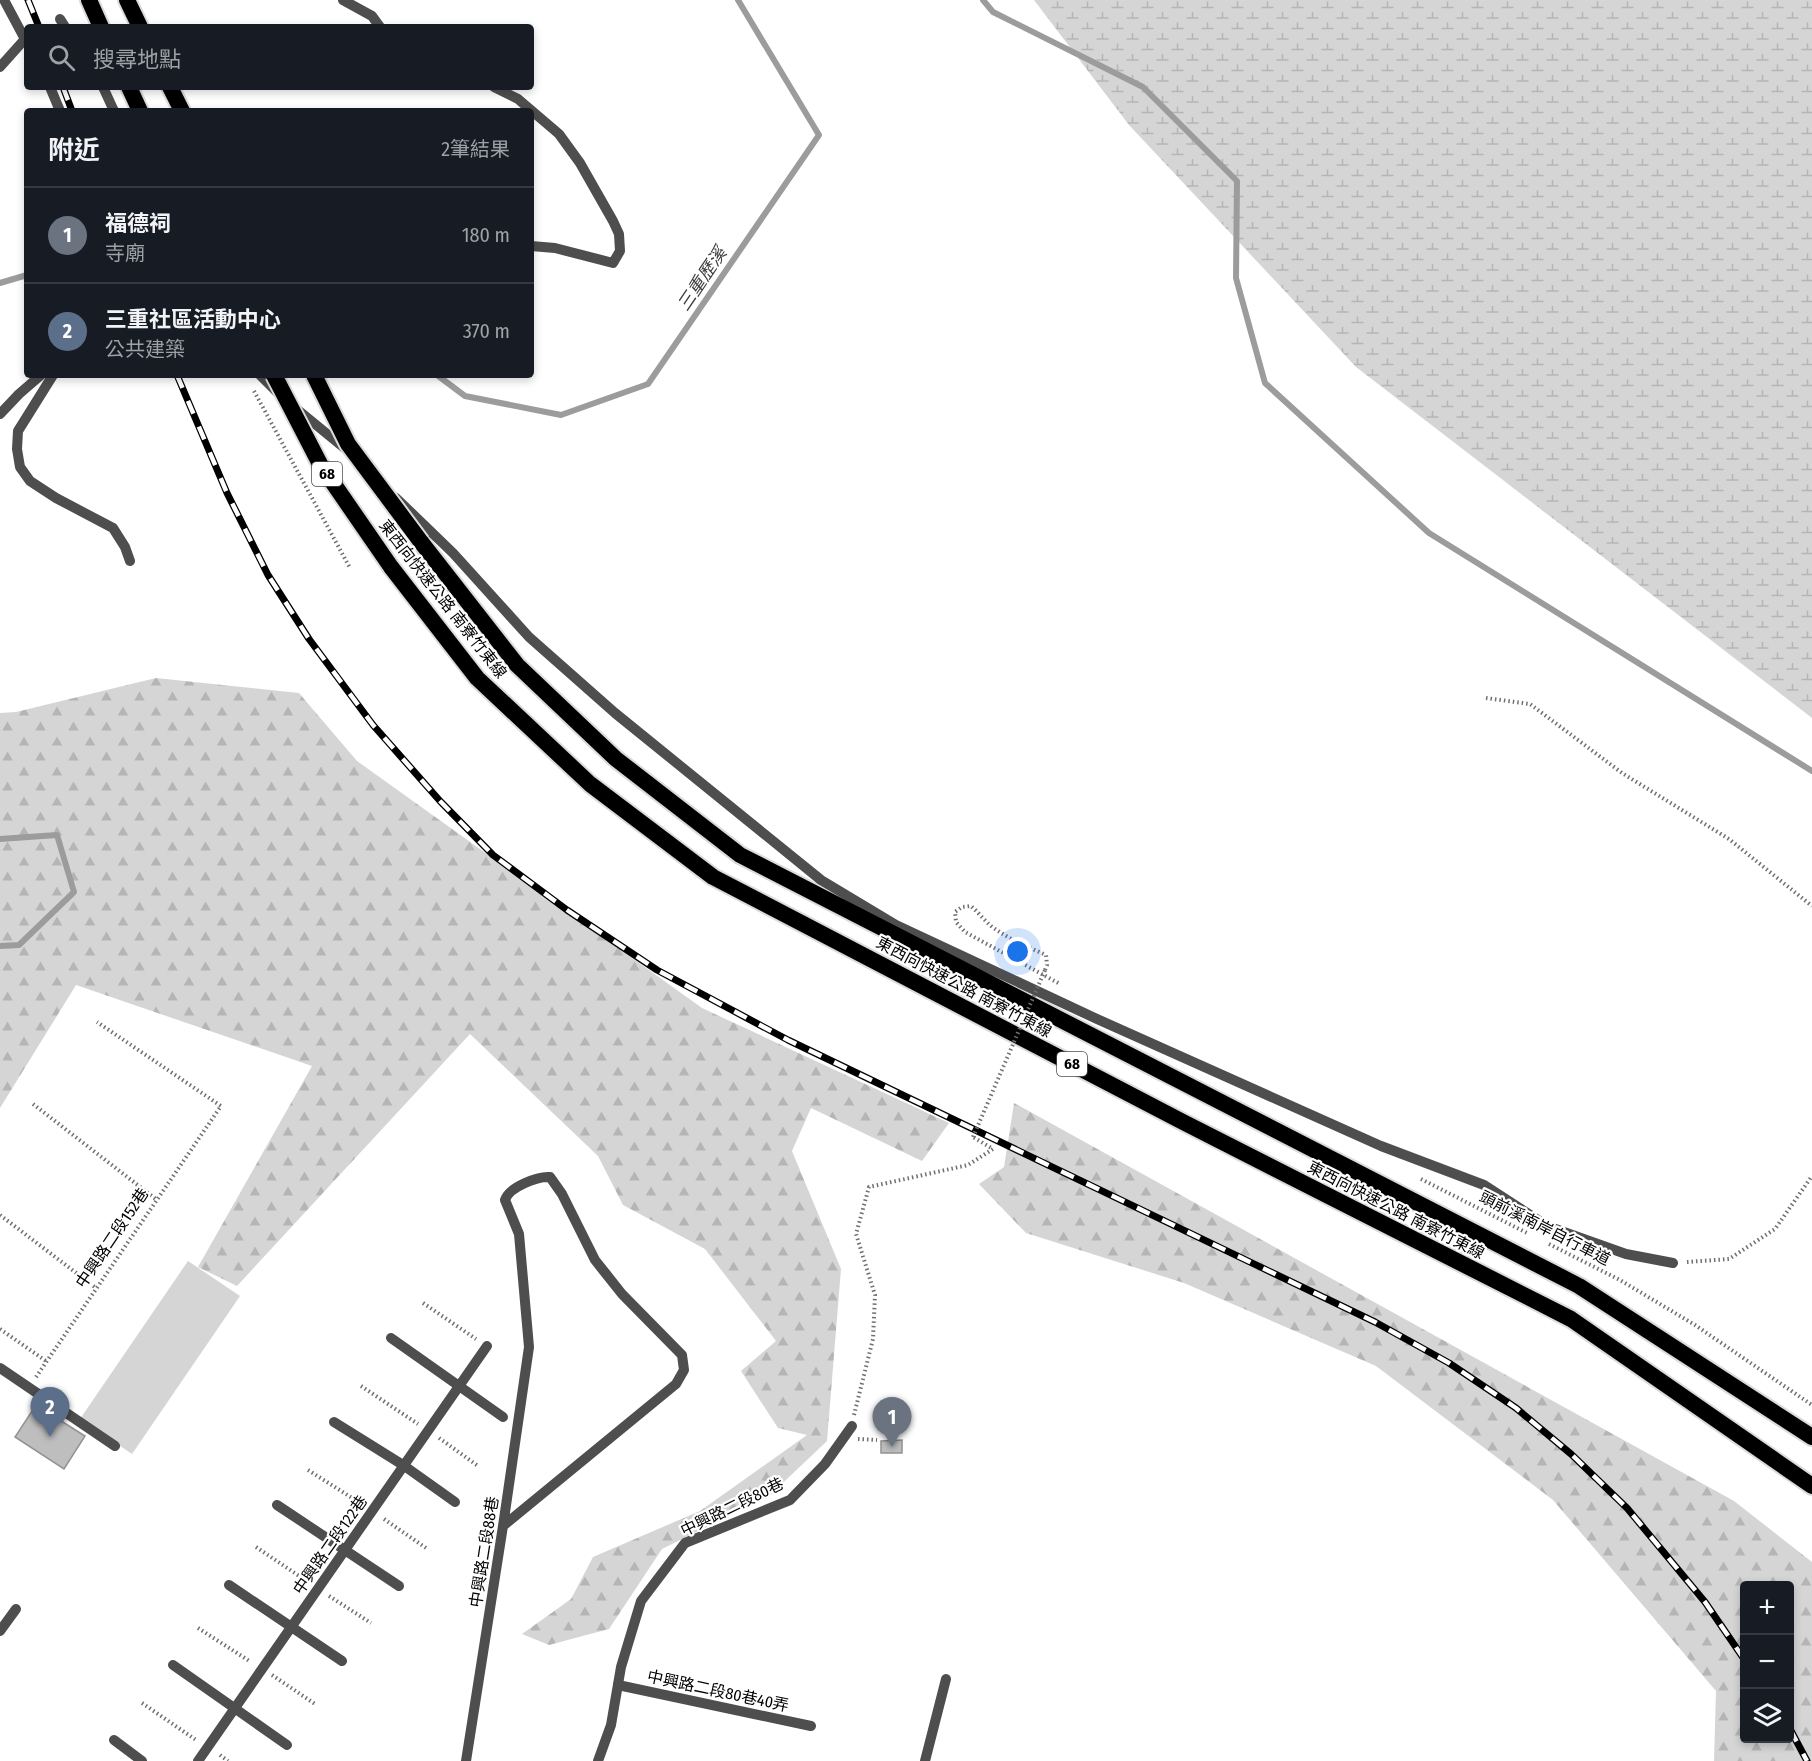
<!DOCTYPE html>
<html lang="zh-TW">
<head>
<meta charset="utf-8">
<style>
	body { margin:0; font-family:"Fira Sans Condensed","Noto Sans TC",sans-serif; background:#242831; color:#f1f3f6 }
	.controls { position:absolute; right:18px; bottom:18px; display:grid; overflow:hidden; border-radius:6px; box-shadow:0 3px 9px #0003 }
	.controls button { width:54px; height:54px; display:grid; place-items:center; padding:0; border:0; border-bottom:2px solid #363941; background:#171b24; color:#f1f3f6; font:30px sans-serif }
	.you { position:absolute; left:1018px; top:952px; width:21px; height:21px; margin:-15px; border:4px solid #fff; border-radius:50%; background:#1a73e8; box-shadow:0 0 0 9px #1a73e833 }
	.badge { display:grid; place-items:center; width:39px; height:39px; border-radius:50%; background:#858687; color:#fff; font-size:20px; font-weight:700 }
	.pin { position:absolute; translate:-50% -50px; filter:drop-shadow(0 2px 3px #0008) }
	.pin::after { content:''; position:absolute; top:32px; width:21px; height:18px; background:inherit; clip-path:polygon(0 0,100% 0,50% 100%) }
	.list { margin:0; padding:0; list-style:none }
	h2 { display:flex; justify-content:space-between; align-items:center; height:78px; margin:0; padding:0 24px; font-size:26px }
	h2 small { font-size:20px; font-weight:400; color:#9ea1a6 }
	.list li { display:grid; grid-template-columns:39px 1fr auto; gap:18px; align-items:center; box-sizing:border-box; height:96px; padding:0 24px; border-top:2px solid #363941 }
	.list b { display:block; font-size:22px; white-space:nowrap }
	.list p { margin:0; font-size:20px; white-space:nowrap; color:#9ea1a6 }
	.list em { font-size:20px; font-style:normal; color:#9ea1a6 }
	.icon { flex:none; width:33px; height:33px; fill:none; stroke:currentColor; stroke-width:2; stroke-linecap:round; stroke-linejoin:round }
	.map { position:relative; flex:none; width:1812px; height:1761px; overflow:hidden }
	.search { position:absolute; background:#171b24; box-shadow:0 3px 9px #0003; left:24px; top:24px; width:510px; height:66px; display:flex; align-items:center; gap:15px; box-sizing:border-box; padding:0 21px; border-radius:6px; color:#9ea1a6; font-size:22px }
	.panel { position:absolute; background:#171b24; box-shadow:0 3px 9px #0003; left:24px; top:108px; width:510px; height:270px; border-radius:6px }
	.map>svg:first-child { display:block }
	.green { fill:#d5d5d5 }
	.forest { fill:url(#forest-firs); fill-rule:evenodd }
	.wetland { fill:url(#wetland-marsh) }
	.lines { fill:none; stroke-linecap:round; stroke-linejoin:round }
	.stream { stroke:#9c9c9c; stroke-width:6 }
	.building { fill:#bebebe; stroke:#929292; stroke-width:1.5 }
	.trunk-casing { stroke:#dbdbdb; stroke-width:20 }
	.path { stroke:#707070; stroke-width:4; stroke-dasharray:1.5 3; stroke-linecap:butt }
	.service { stroke:#4e4e4e; stroke-width:10 }
	.trunk { stroke:#000; stroke-width:16 }
	.rail-casing { stroke:#000; stroke-width:7 }
	.rail { stroke:#fff; stroke-width:4.5; stroke-dasharray:14; stroke-linecap:butt }
	.trunk-bridge-casing { stroke:#dbdbdb; stroke-width:20; stroke-linecap:butt }
	.path-bridge { stroke:#707070; stroke-width:4; stroke-dasharray:1.5 3; stroke-linecap:butt }
	.trunk-bridge { stroke:#000; stroke-width:16 }
	.labels { text-anchor:middle; dominant-baseline:central; stroke-width:4.5; stroke-linejoin:round; paint-order:stroke }
	.shield { fill:#fff; stroke:#4c4c4c; stroke-width:1.5 }
	.shield-label { font-size:15px; font-weight:bold; fill:#000 }
	.street-label { font-size:16px; fill:#000; stroke:#fff }
	.water-label { font-size:18px; font-style:italic; fill:#3d3d3d; stroke:#fff }
</style>
</head>
<body>
<div class="map">
<svg width="1812" height="1761" viewBox="0 0 1812 1761">
	<defs>
		<pattern id="forest-firs" width="22" height="20" patternUnits="userSpaceOnUse" patternTransform="scale(1.5)"><rect width="22" height="20" fill="#d5d5d5"/><path d="M5 1l3.5 6h-7zM16 11l3.5 6h-7z" fill="#b5b5b5"/></pattern>
		<pattern id="wetland-marsh" width="20" height="14" patternUnits="userSpaceOnUse" patternTransform="scale(1.5)"><rect width="20" height="14" fill="#d5d5d5"/><path d="M1 5h8M5 5V1M11 12h8M15 12V8" fill="none" stroke="#b5b5b5"/></pattern>
	</defs>
	<rect width="100%" height="100%" fill="#fff"/>
	<polygon class="green" points="188,1261 240,1296 132,1454 80,1419"/>
	<g class="forest">
		<polygon points="156,678 299,693 357,761 702,1008 949,1123 922,1161 811,1108 792,1151 841,1269 827,1441 769,1496 662,1549 609,1629 549,1645 522,1634 571,1599 593,1557 700,1511 807,1435 778,1428 741,1371 776,1341 705,1249 623,1205 598,1156 470,1034 237,1286 198,1267 312,1066 76,985 0,1108 0,713 16,712"/>
		<path d="M1014 1103 1734 1501 1812 1562V1761H1714L1716 1691 1553 1500 1376 1366 1184 1283 1026 1233 979 1184 1004 1167ZM1744 1586H1790V1738H1744Z"/>
	</g>
	<polygon class="wetland" points="1034,0 1812,0 1812,718 1356,367 1129,125"/>
	<g class="lines">
		<g class="stream">
			<polyline points="983,0 993,12 1143,87 1237,181 1236,278 1265,383 1429,533 1812,771"/>
			<polyline points="0,283 27,275"/>
			<polyline points="437,375 465,396 561,415 648,384 819,135 738,0"/>
			<polyline points="0,839 57,835 74,892 19,945 0,946"/>
		</g>
	</g>
	<g class="building">
		<polygon points="36,1405 85,1436 64,1469 15,1437"/>
		<polygon points="902,1440 902,1453 881,1453 881,1441"/>
	</g>
	<g class="lines">
		<g class="trunk-casing">
			<g id="trunk">
				<polyline points="89,0 101,27"/>
				<polyline points="127,0 140,27"/>
				<polyline points="129,87 140,111"/>
				<polyline points="170,87 182,111"/>
				<polyline points="421,542 517,665 616,759 740,855 1579,1286 1812,1437"/>
				<polyline points="391,567 477,678 590,784 713,877 1183,1122 1571,1319 1812,1486"/>
			</g>
		</g>
		<g class="path">
			<polyline points="254,391 350,568"/>
			<polyline points="1486,698 1530,704 1622,773 1729,839 1812,906"/>
			<path d="M1045 970 1047 965 1046 955C1026 946 1008 939 991 926 984 920 978 912 971 906L962 907 955 912 956 922 965 932 1060 984"/>
			<polyline points="33,1104 157,1200"/>
			<polyline points="1421,1179 1527,1233"/>
			<polyline points="0,1215 96,1288"/>
			<polyline points="1549,1244 1620,1280 1695,1325 1812,1405"/>
			<polyline points="1687,1262 1729,1259 1775,1229 1812,1176"/>
			<polyline points="423,1303 476,1339"/>
			<polyline points="0,1329 46,1361"/>
			<polyline points="36,1377 221,1106 97,1022"/>
			<polyline points="361,1386 418,1424"/>
			<polyline points="854,1415 873,1339 875,1295 856,1234 869,1187 968,1165 993,1149 973,1137"/>
			<polyline points="439,1438 478,1466"/>
			<polyline points="858,1439 877,1440"/>
			<polyline points="308,1470 360,1503"/>
			<polyline points="384,1519 426,1548"/>
			<polyline points="256,1547 308,1582"/>
			<polyline points="329,1596 371,1623"/>
			<polyline points="198,1628 251,1662"/>
			<polyline points="272,1675 315,1704"/>
			<polyline points="142,1703 196,1740"/>
			<polyline points="220,1755 228,1761"/>
		</g>
		<g class="service">
			<polyline points="4,0 27,43"/>
			<polyline points="343,0 372,16 380,27"/>
			<polyline points="60,19 65,27"/>
			<polyline points="0,67 25,39"/>
			<polyline points="50,87 60,111"/>
			<polyline points="103,87 114,111"/>
			<polyline points="494,87 518,99 559,134 580,163 613,221 619,234 620,251 613,263 555,248 531,246"/>
			<polyline points="53,375 18,431 17,449 20,467 30,481 56,498 113,528 125,547 130,561"/>
			<polyline points="260,375 281,396"/>
			<polyline points="293,406 348,451"/>
			<polyline points="0,414 19,394 41,375"/>
			<polyline points="396,498 453,553 529,637 615,713 821,880 896,925 1097,1019 1381,1146 1484,1185 1547,1226 1626,1254 1673,1263"/>
			<polyline points="391,1338 503,1417"/>
			<polyline points="0,1368 115,1446"/>
			<polyline points="334,1422 403,1465 455,1502"/>
			<polyline points="277,1505 399,1586"/>
			<polyline points="229,1585 342,1661"/>
			<polyline points="0,1631 16,1609"/>
			<polyline points="173,1665 287,1745"/>
			<polyline points="618,1685 811,1726"/>
			<polyline points="114,1740 142,1761"/>
			<polyline points="198,1761 487,1346"/>
			<path d="M466 1761 503 1526 529 1347 519 1234 505 1200C509 1187 538 1176 550 1177L562 1194 595 1260 622 1294 682 1355 684 1370 676 1384 503 1526"/>
			<polyline points="598,1761 611,1725 621,1667 641,1601 685,1543 790,1500 825,1464 852,1426"/>
			<polyline points="925,1761 946,1679"/>
		</g>
		<use href="#trunk" class="trunk"/>
		<g class="rail-casing">
			<g id="rail">
				<polyline points="28,0 39,27"/>
				<polyline points="63,87 72,111"/>
				<polyline points="177,375 227,493 268,575 309,639 373,725 440,801 493,855 567,910 657,970 788,1040 1375,1322 1449,1363 1516,1408 1571,1454 1627,1508 1705,1602 1744,1659"/>
				<polyline points="1790,1729 1807,1761"/>
			</g>
		</g>
		<use href="#rail" class="rail"/>
		<g class="trunk-bridge-casing">
			<g id="trunk-bridge">
				<polyline points="274,375 320,464 391,567"/>
				<polyline points="314,375 348,444 421,542"/>
			</g>
		</g>
		<polyline class="path-bridge" points="973,1137 1045,970"/>
		<use href="#trunk-bridge" class="trunk-bridge"/>
	</g>
	<g class="labels">
		<g class="shield">
			<rect x="312" y="462" width="30" height="24" rx="4.5"/>
			<rect x="1057" y="1052" width="30" height="24" rx="4.5"/>
		</g>
		<g class="shield-label">
			<text x="327" y="474">68</text>
			<text x="1072" y="1064">68</text>
		</g>
		<g class="street-label">
			<text transform="translate(443 599) rotate(52)">東西向快速公路 南寮竹東線</text>
			<text transform="translate(964 987) rotate(28)">東西向快速公路 南寮竹東線</text>
			<text transform="translate(1396 1210) rotate(27)">東西向快速公路 南寮竹東線</text>
			<text transform="translate(1545 1228) rotate(27)">頭前溪南岸自行車道</text>
			<text transform="translate(112 1238) rotate(-56)">中興路二段152巷</text>
			<text transform="translate(732 1507) rotate(-26)">中興路二段80巷</text>
			<text transform="translate(330 1545) rotate(-55)">中興路二段122巷</text>
			<text transform="translate(484 1552) rotate(-81)">中興路二段88巷</text>
			<text transform="translate(718 1691) rotate(12)">中興路二段80巷40弄</text>
		</g>
		<g class="water-label">
			<text transform="translate(702 279) rotate(-56)">三重歷溪</text>
		</g>
	</g>
</svg>
<div class="controls">
<button>+</button>
<button>−</button>
<button><svg class="icon" aria-label="layers" viewBox="0 0 24 24"><path d="M12 4l9 5-9 5-9-5zM3 14l9 5 9-5"/></svg></button>
</div>
<div class="you"></div>
<div class="pin badge" style="left:892px;top:1447px;background:#6b7280">1</div>
<div class="pin badge" style="left:50px;top:1437px;background:#5c6f8a">2</div>
<div class="search"><svg class="icon" aria-label="search" viewBox="0 0 24 24"><circle cx="10" cy="10" r="6"/><path d="M15 15l6 6"/></svg>搜尋地點</div>
<section class="panel">
<h2>附近<small>2筆結果</small></h2>
<ul class="list">
<li><span class="badge" style="background:#6b7280">1</span><div><b>福德祠</b><p>寺廟</p></div><em>180 m</em></li>
<li><span class="badge" style="background:#5c6f8a">2</span><div><b>三重社區活動中心</b><p>公共建築</p></div><em>370 m</em></li>
</ul>
</section>
</div>
</body>
</html>
